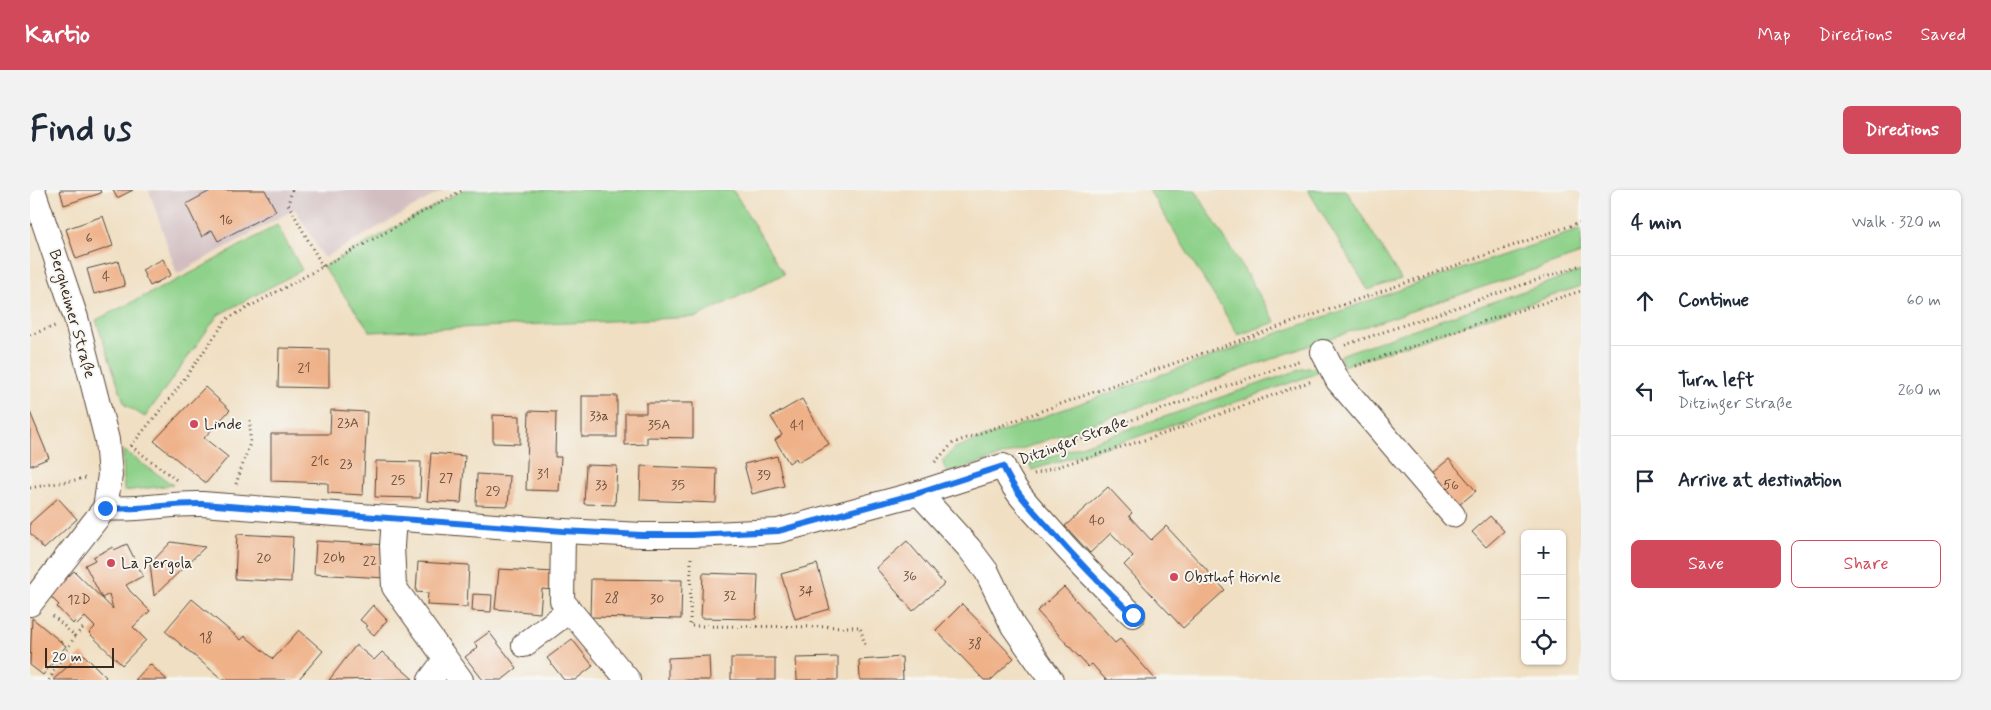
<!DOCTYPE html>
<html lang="en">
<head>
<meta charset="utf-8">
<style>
	body { margin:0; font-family:Mynerve,sans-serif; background:#f2f2f3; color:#1f2937 }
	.controls { position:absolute; right:15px; bottom:15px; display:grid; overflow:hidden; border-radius:8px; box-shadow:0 1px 4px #0004 }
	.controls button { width:45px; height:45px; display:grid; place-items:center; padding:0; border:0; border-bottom:1px solid #e0e1e3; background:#fff; color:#1f2937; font:25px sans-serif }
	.scale { position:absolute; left:15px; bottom:12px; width:69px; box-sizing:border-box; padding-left:5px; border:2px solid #3b2a1e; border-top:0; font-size:14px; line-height:18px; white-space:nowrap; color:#3b2a1e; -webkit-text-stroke:4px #f6f6f2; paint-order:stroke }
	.stop { position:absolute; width:15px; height:15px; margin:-11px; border:4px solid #1a73e8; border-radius:50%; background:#fff }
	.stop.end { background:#1a73e8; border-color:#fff; box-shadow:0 1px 5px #0008 }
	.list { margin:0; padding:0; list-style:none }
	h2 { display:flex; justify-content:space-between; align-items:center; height:65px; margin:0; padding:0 20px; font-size:21px }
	h2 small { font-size:16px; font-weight:400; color:#747a83 }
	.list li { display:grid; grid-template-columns:32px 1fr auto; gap:15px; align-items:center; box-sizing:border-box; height:90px; padding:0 20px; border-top:1px solid #e0e1e3 }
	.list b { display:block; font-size:19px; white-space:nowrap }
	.list p { margin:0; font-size:16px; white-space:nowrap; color:#747a83 }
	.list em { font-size:16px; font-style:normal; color:#747a83 }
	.actions { display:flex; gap:10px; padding:15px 20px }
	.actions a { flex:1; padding:11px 0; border:1px solid #d1495b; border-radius:8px; text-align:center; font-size:18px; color:#d1495b }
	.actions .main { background:#d1495b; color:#fff }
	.icon { flex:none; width:28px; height:28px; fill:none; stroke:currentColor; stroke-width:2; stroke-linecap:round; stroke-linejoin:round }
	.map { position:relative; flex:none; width:1551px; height:490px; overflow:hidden; border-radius:8px }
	header { display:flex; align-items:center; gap:30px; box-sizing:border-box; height:70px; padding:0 25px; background:#d1495b; color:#fff }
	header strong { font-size:24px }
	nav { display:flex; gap:28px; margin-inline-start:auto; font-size:18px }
	.intro { display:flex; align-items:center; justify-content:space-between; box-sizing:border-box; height:120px; padding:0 30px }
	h1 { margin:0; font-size:35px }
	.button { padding:12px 22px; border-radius:8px; background:#d1495b; color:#fff; font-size:18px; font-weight:700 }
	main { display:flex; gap:30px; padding:0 30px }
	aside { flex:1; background:#fff; border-radius:8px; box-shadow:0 1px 4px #0004 }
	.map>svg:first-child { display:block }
	.industrial { fill:#d2bec1 }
	.green { fill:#8ed18a; stroke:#647e54 }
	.building { fill:#efb188 }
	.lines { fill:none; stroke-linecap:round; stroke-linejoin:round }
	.minor-casing { stroke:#564537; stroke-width:26 }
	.path { stroke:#564537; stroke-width:3; stroke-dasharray:1 4; stroke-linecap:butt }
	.minor { stroke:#fff; stroke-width:24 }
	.route { stroke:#1a73e8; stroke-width:6 }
	.poi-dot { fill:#d1495b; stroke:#f6f6f2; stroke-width:2 }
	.labels { text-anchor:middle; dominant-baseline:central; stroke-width:4; stroke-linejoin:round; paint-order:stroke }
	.number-label { font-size:14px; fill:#684c38 }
	.street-label { font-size:16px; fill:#3b2a1e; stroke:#f6f6f2 }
	.poi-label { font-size:16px; fill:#3b2a1e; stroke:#f6f6f2; text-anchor:start }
</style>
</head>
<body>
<header>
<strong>Kartio</strong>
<nav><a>Map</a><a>Directions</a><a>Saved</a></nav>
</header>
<div class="intro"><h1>Find us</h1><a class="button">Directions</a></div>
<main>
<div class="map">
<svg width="1551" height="490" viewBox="0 0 1551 490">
	<rect width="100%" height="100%" fill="#f6f6f2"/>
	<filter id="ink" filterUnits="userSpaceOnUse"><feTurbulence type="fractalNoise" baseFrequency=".02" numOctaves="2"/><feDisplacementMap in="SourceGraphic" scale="10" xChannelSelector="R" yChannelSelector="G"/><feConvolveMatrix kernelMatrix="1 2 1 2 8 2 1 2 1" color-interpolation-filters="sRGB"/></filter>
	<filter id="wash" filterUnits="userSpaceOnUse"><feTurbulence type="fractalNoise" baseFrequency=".0096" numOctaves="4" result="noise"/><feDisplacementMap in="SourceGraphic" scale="20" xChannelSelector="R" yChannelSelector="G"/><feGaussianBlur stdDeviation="1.12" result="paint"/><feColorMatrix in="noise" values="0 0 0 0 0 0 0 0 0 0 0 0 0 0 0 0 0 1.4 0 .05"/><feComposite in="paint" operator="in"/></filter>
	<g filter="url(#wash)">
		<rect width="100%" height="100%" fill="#f0dfc2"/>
		<polygon class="industrial" points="119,0 413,0 294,68 265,19 147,84"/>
		<g class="green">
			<polygon points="433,0 703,0 754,84 667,127 341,142 293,77"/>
			<polygon points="1119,0 1165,0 1246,132 1208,145"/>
			<polygon points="1278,0 1316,0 1371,89 1338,100"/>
			<polygon points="247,35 272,80 188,125 115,227 95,215 66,130 165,81"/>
			<polygon points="1551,39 1551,64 1289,152 975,265 917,283 912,271 925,258 1375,98"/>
			<polygon points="1551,81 1551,96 1313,176 1310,165"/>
			<polygon points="1285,177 1288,183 1107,247 1002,280 999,274 1272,179"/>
			<polygon points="93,260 143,295 94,301"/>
		</g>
		<g id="blocks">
			<g class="building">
				<polygon points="30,0 70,0 71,3 34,15"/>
				<polygon points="83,0 103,0 87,8"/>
				<polygon points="182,0 235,0 246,21 188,51 182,40 172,47 156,14"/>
				<polygon points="73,26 83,56 46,69 36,39"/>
				<polygon points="133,69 141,85 120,96 112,80"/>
				<polygon points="88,71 95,96 64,104 57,79"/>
				<polygon points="249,158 299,159 299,198 248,197"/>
				<polygon points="175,197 200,220 174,248 198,267 176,293 124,251"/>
				<rect x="552" y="206" width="35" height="41"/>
				<polygon points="772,209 799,254 768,272 766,268 759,273 745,250 752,245 741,227"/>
				<polygon points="616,213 663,213 663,248 617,247 617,254 595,255 595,223 616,223"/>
				<polygon points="301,220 337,222 333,305 298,303 298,293 241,291 241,244 300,244"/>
				<polygon points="499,221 526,222 525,267 531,267 529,301 496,300"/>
				<polygon points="0,222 19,268 0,276"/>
				<polygon points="463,225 490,226 490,254 463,253"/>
				<polygon points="401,263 435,266 431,313 397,311"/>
				<polygon points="747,266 754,296 722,304 714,274"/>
				<polygon points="1419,269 1446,301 1423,320 1396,288"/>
				<polygon points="346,271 391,272 390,308 345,307"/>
				<polygon points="556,275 587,276 585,315 554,314"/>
				<polygon points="611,276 687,279 686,313 610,310"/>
				<polygon points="447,284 480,286 478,316 446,315"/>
				<polygon points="1078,297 1102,323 1099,326 1121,350 1136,336 1195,400 1153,438 1094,375 1103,366 1081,343 1060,363 1035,336"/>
				<polygon points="28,308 47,329 14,359 0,343 0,333"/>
				<polygon points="1460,326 1474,341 1456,357 1442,342"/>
				<polygon points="207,344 263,347 261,392 205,389"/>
				<polygon points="286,351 358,355 356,388 284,384"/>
				<polygon points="877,351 914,394 883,421 846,378"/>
				<polygon points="141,352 175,357 124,406 120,374"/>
				<polygon points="97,354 113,386 96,395 100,401 120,421 103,437 116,450 92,475 59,443 65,437 55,427 48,434 45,431 43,434 27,417 29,415 19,405 44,381 83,419 79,404 72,408 55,375 65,370 63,367 83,357 84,360"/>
				<polygon points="388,372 439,375 437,417 397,415 398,403 386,402"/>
				<polygon points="787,374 800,419 765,429 751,384"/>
				<polygon points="469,379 524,382 523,400 512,399 510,423 465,419"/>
				<polygon points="673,383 728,385 726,429 671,428"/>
				<polygon points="561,389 652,390 651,429 560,427"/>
				<polygon points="1034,397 1085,453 1090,449 1126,490 1076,490 1062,474 1058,477 1007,421"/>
				<polygon points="443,404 462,405 461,422 442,421"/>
				<polygon points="162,409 211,450 215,446 243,469 269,440 293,461 268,490 193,490 135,441"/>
				<polygon points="932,414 984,468 961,490 954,490 906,440"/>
				<polygon points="343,415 357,430 344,445 336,438 338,436 330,430"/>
				<polygon points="2,428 36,456 13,485 0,475"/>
				<polygon points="459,442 487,478 472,490 453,490 435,467 448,457 444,453"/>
				<polygon points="542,449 563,476 545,490 534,490 517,468"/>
				<polygon points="326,455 344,470 352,462 383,489 299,490"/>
				<polygon points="52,463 76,487 73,490 23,490"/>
				<polygon points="679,466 680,490 638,490 638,468"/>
				<polygon points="808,467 808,490 767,490 766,468"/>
				<polygon points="872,467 873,490 830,490 829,470"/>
				<rect x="701" y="468" width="44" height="22"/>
				<polygon points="120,474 137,490 105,490"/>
			</g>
		</g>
	</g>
	<g filter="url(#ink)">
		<use href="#blocks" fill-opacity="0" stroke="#564537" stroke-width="1"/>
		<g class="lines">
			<g class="minor-casing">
				<g id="minor">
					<polyline points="1293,162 1308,191 1423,325"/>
					<polyline points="889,303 939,358 957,382 983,436 1021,490"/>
					<path d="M75 318C108 321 139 313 172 314L533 341 612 345H662L748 341 889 303 973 276C982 299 999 316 1015 334 1043 366 1072 396 1103 425"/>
					<polyline points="364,328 362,356 364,397 431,490"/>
					<polyline points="533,341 532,411 598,490"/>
					<polyline points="0,414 75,318 80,285 77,250 46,128 3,0"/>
					<polyline points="494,455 539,421"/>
					<polyline points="400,490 415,470"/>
				</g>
			</g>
			<g class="path">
				<polyline points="262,0 258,14 293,77"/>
				<polyline points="0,145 25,136"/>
				<polyline points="1315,155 1551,75"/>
				<polyline points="1326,176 1452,132 1551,101"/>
				<polyline points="101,256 145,202 197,129 433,0"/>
				<polyline points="101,256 148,291"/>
				<polyline points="994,268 1271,170"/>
				<polyline points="905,272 923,253 1119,182 1551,32"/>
				<polyline points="1004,284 1143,241 1282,191"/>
				<polyline points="206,294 220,253 220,228"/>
				<polyline points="0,298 56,288"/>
				<polyline points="661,368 660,436 830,437 835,455"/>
				<polyline points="45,446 54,437"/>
				<polyline points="19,490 45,446 21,424"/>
			</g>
			<use href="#minor" class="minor"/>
		</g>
	</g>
	<g class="lines" filter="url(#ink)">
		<path class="route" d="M75 318C108 321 140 313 172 314L533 341 612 345H662L748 341 889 303 973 276C983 300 1001 318 1018 337 1045 368 1073 397 1103 425"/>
	</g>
	<g class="poi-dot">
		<circle cx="164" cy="234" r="5"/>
		<circle cx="81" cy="373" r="5"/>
		<circle cx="1144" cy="387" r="5"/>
	</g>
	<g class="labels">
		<g class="number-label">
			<text x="196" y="30">16</text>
			<text x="59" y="48">6</text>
			<text x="76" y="87">4</text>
			<text x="274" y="178">21</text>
			<text x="569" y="226">33a</text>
			<text x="318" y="233">23A</text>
			<text x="629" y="235">35A</text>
			<text x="767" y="236">41</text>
			<text x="290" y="271">21c</text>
			<text x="316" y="274">23</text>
			<text x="513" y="284">31</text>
			<text x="734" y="285">39</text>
			<text x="416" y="288">27</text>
			<text x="368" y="290">25</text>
			<text x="571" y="295">33</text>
			<text x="648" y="295">35</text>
			<text x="1421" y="295">56</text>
			<text x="463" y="301">29</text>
			<text x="1067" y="331">40</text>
			<text x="234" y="368">20</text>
			<text x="304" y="368">20b</text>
			<text x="340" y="371">22</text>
			<text x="880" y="386">36</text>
			<text x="776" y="401">34</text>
			<text x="700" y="406">32</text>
			<text x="582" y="408">28</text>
			<text x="627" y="409">30</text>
			<text x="49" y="410">12D</text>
			<text x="176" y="448">18</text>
			<text x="945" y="454">38</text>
		</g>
		<g class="street-label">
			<text transform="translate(42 124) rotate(74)">Bergheimer Straße</text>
			<text transform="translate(1043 251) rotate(-20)">Ditzinger Straße</text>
		</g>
		<g class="poi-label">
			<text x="174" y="234">Linde</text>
			<text x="91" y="373">La Pergola</text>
			<text x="1154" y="387">Obsthof Hörnle</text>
		</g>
	</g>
</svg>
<div class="controls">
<button>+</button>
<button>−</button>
<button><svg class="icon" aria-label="locate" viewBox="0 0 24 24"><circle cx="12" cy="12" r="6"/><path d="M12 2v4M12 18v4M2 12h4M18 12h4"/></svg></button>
</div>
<div class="scale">20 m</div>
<div class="stop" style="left:1103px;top:425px"></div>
<div class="stop end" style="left:75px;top:318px"></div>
</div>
<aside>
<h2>4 min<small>Walk · 320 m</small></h2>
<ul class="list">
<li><svg class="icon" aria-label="ahead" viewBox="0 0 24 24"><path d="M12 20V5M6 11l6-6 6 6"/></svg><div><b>Continue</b></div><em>60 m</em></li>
<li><svg class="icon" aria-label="left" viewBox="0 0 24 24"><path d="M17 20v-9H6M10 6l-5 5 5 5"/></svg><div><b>Turn left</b><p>Ditzinger Straße</p></div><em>260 m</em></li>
<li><svg class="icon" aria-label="arrive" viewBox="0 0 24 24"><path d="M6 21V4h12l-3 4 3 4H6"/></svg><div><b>Arrive at destination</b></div></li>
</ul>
<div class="actions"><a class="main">Save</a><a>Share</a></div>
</aside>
</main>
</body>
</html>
